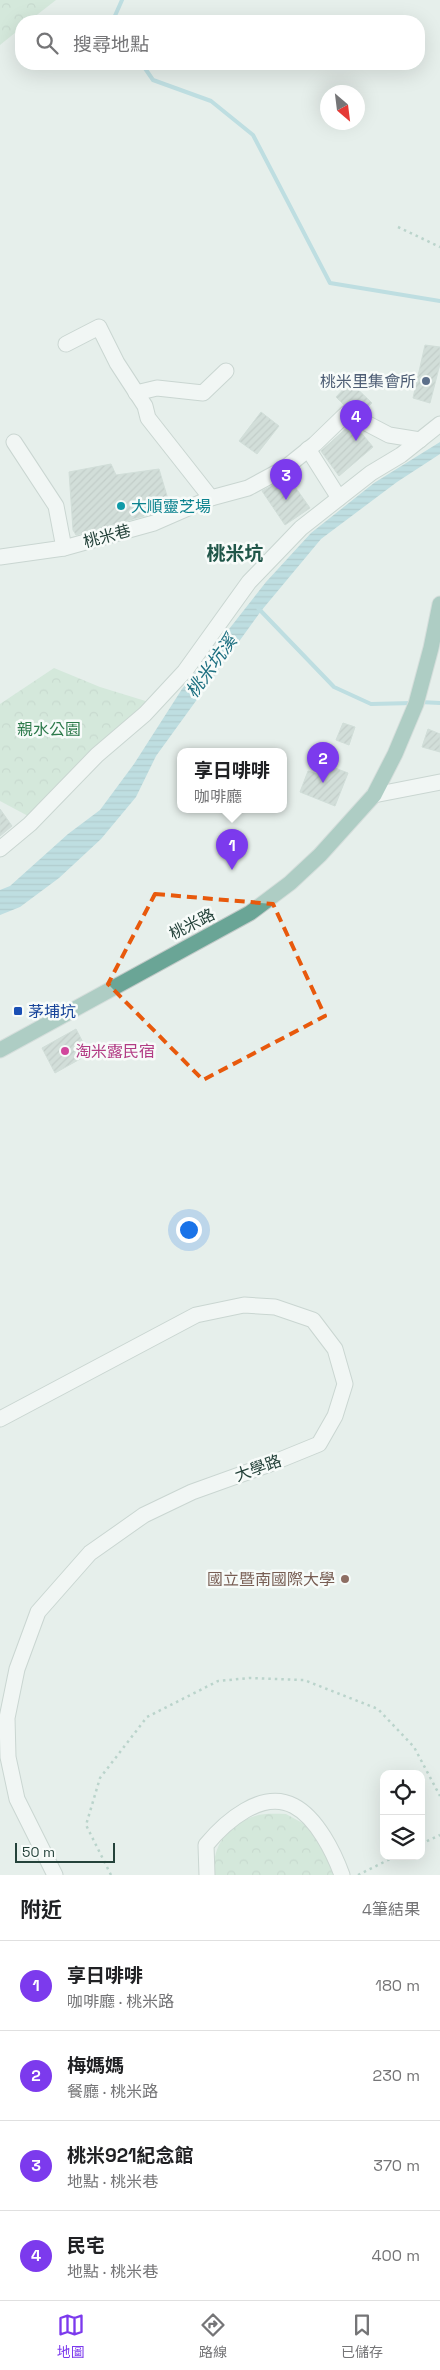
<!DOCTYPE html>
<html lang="zh-TW">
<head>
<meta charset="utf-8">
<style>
	body { margin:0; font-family:"Space Grotesk","Noto Sans TC",sans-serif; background:#f2f2f2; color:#202124 }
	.controls { position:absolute; right:15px; bottom:15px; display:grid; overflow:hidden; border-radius:10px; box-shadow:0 5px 20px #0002 }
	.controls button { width:45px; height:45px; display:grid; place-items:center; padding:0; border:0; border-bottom:1px solid #e0e0e0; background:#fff; color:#202124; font:25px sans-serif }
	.compass { position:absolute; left:320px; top:85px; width:45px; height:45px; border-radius:50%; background:#fff; box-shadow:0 5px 20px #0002; rotate:152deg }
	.scale { position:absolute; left:15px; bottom:12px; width:100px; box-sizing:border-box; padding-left:5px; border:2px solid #24423a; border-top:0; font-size:14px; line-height:18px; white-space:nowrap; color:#24423a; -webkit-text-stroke:4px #f7fbf9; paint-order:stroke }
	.you { position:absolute; left:188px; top:1229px; width:18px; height:18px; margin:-12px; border:4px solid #fff; border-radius:50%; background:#1a73e8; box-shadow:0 0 0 8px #1a73e833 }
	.badge { display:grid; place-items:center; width:32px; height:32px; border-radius:50%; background:#7c3aed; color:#fff; font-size:16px; font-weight:700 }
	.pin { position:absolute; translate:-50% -41px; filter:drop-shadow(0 1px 2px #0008) }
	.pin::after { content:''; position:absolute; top:26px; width:18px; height:15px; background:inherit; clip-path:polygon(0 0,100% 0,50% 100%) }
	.popup { position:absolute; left:177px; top:748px; width:110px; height:65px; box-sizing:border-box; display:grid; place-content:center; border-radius:10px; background:#fff; filter:drop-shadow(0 1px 4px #0005); font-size:16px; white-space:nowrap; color:#757577 }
	.popup b { font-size:19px; color:#202124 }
	.popup::after { content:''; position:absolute; left:50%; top:100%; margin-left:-10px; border:10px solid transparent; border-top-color:#fff }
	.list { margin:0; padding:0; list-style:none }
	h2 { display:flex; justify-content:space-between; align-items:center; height:65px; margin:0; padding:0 20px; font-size:21px }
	h2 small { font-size:16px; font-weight:400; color:#757577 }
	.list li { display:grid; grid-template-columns:32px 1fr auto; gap:15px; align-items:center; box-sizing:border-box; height:90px; padding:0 20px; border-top:1px solid #e0e0e0 }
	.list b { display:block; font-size:19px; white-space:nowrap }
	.list p { margin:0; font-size:16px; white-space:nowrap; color:#757577 }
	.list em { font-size:16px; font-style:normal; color:#757577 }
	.icon { flex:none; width:28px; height:28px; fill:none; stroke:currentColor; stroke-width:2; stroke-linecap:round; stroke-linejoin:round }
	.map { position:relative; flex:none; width:440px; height:1875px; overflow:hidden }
	.search { position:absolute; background:#fff; box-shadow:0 5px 20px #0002; left:15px; right:15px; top:15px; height:55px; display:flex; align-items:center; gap:12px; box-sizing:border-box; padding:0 18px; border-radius:20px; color:#757577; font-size:19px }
	.sheet { height:425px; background:#fff }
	nav { display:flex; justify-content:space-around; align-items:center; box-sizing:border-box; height:70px; border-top:1px solid #e0e0e0; background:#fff; font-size:14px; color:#757577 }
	nav a { display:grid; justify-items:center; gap:2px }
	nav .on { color:#7c3aed }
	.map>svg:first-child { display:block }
	.forest { fill:url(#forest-crowns) }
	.water { fill:url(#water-rules) }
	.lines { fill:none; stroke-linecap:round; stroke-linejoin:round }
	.stream { stroke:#8ec9d4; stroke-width:4 }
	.building { fill:url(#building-hatch); stroke:#b8c9c2 }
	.minor-casing { stroke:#a8b8b2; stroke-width:17 }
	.major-casing { stroke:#c2cac8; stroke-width:17 }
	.path { stroke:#86b3a5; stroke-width:2.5; stroke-dasharray:2.5 4; stroke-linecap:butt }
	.minor { stroke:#fff; stroke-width:15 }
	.major { stroke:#6aa596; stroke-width:15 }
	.marked { fill:none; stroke:#e8590c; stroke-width:4; stroke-dasharray:10 6; stroke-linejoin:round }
	.service-dot { fill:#5c6f8a; stroke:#f7fbf9; stroke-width:2 }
	.culture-dot { fill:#0f9aa8; stroke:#f7fbf9; stroke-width:2 }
	.transit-dot { fill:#1a4fb4; stroke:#f7fbf9; stroke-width:2 }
	.hotel-dot { fill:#d1479c; stroke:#f7fbf9; stroke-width:2 }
	.education-dot { fill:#8d6e63; stroke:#f7fbf9; stroke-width:2 }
	.labels { text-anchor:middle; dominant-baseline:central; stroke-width:5; stroke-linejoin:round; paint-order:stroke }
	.service-label { font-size:16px; fill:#4e5e75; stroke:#f7fbf9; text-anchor:end }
	.culture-label { font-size:16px; fill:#0d838f; stroke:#f7fbf9; text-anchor:start }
	.street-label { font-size:16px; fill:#24423a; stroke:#f7fbf9 }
	.park-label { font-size:16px; fill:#2d7a4b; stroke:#f7fbf9 }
	.transit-label { font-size:16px; fill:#164399; stroke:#f7fbf9; text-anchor:start }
	.hotel-label { font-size:16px; fill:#b23c85; stroke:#f7fbf9; text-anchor:start }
	.education-label { font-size:16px; fill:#785e54; stroke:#f7fbf9; text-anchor:end }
	.water-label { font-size:18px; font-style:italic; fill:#1c6f80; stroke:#f7fbf9 }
	.quarter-label { font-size:19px; font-weight:bold; fill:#1f5548; stroke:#f7fbf9 }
</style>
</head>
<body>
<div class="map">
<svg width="440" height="1875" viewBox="0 0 440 1875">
	<defs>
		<pattern id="forest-crowns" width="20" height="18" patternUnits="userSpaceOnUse" patternTransform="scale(1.25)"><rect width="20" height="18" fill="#bfe0c8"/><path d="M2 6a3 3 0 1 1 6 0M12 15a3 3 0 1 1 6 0" fill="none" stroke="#a4c1ad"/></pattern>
		<pattern id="water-rules" width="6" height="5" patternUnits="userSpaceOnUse" patternTransform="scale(1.25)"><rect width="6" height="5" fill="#8ec9d4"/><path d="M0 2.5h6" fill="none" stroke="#74a5ad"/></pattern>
		<pattern id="building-hatch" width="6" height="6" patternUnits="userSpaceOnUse" patternTransform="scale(1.25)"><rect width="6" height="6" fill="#bbcac4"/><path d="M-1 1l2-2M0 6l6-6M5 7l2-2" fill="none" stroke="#98a6a0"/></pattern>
	</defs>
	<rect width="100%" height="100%" fill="#e6efeb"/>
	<g class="forest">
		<polygon points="0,0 56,0 29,21 21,21 21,28 0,45"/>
		<polygon points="54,668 100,687 152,703 30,817 0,801 0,704"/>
		<path d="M286 1814 317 1831 339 1875H215C210 1848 228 1824 255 1816 264 1813 276 1814 286 1814Z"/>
	</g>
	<polygon class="water" points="440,442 440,454 397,482 321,539 261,611 156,756 136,797 101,839 59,878 20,907 0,915 0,890 10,886 68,834 100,810 134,764 182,689 266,582 311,533 374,483"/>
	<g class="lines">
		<g class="stream">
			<polyline points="115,21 114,18 122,0"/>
			<polyline points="142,64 153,80 211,101 253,135 330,283 440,301"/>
			<polyline points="258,608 334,687 371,704 413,703"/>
			<polyline points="420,702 440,703"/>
		</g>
	</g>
	<g class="building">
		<polygon points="425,345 440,347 440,364 430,403 413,398"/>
		<polygon points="350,382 372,403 364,411 351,405 344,405 336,397"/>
		<polygon points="261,412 279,426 257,454 239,441"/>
		<polygon points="350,425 359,430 373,447 339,476 321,451"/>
		<polygon points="111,464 116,475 159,469 170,506 151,514 76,535 73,530 69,472"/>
		<polygon points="288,477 310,508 285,525 262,491"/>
		<polygon points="343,723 355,727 349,745 336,740"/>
		<polygon points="428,729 440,734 440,752 422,747"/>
		<polygon points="322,763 348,773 335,806 300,792 308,771 317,774"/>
		<polygon points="0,809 12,826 0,836"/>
		<polygon points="76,1029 89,1054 55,1073 42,1048"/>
	</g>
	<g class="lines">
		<g class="minor-casing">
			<g id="minor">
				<polyline points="66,344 99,327 117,363 145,406 148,418 211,498"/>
				<polyline points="136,393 157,388 203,393 226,371"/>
				<polyline points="14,442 56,506 64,548"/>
				<polyline points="308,449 339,498"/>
				<polyline points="0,557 64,548 154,523 211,498 248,488 285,468 315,444 347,413 389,435 420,440"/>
				<polyline points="374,795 440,782"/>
				<polyline points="0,849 30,824 97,755 145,714 185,671 249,582 301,528 371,473 401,455 440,424"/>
				<polyline points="0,1419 196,1315 244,1305 275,1307 313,1320 335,1349 345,1384 335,1416 319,1444 270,1464 192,1492 144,1515 90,1553 38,1612 17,1669 7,1718 8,1757 17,1799 55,1875"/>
				<path d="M207 1875 206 1845C225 1822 262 1789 294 1806 317 1818 334 1853 342 1875"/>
			</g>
		</g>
		<g class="major-casing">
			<polyline id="major" points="0,1050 250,913 290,883 320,855 374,795 395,754 416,704 431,648 440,604"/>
		</g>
		<g class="path">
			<polyline points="398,227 440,247"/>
			<polyline points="421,1844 440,1835"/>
			<polyline points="111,1875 86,1825 100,1778 147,1717 218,1681 250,1678 304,1680 378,1709 414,1747 440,1796"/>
			<polyline points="358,1875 396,1856"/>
		</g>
		<use href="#minor" class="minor"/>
		<use href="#major" class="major"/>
	</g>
	<path d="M0 0H440V1875H0ZM155 894 273 904 325 1016 203 1080 108 984Z" fill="#e6efeb" fill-opacity=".55" fill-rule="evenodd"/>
	<path class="marked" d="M155 894 273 904 325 1016 203 1080 108 984Z"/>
	<circle class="service-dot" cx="426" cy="381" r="5"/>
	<circle class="culture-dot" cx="121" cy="506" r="5"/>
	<rect class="transit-dot" x="13" y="1006" width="10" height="10" rx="2.5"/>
	<circle class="hotel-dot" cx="65" cy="1051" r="5"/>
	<circle class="education-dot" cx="345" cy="1579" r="5"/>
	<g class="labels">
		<g class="service-label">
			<text x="416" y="381">桃米里集會所</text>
		</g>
		<g class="culture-label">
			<text x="131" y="506">大順靈芝場</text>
		</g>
		<g class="street-label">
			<text transform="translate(107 536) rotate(-15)">桃米巷</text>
			<text transform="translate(192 924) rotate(-27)">桃米路</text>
			<text transform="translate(258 1468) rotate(-20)">大學路</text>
		</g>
		<g class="park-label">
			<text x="49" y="729">親水公園</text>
		</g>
		<g class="transit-label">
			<text x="28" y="1011">茅埔坑</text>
		</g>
		<g class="hotel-label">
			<text x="75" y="1051">淘米露民宿</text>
		</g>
		<g class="education-label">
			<text x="335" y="1579">國立暨南國際大學</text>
		</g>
		<g class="water-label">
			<text transform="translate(211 666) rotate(-54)">桃米坑溪</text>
		</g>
		<g class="quarter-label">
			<text x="235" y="553">桃米坑</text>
		</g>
	</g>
</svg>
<div class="controls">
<button><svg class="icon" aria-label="locate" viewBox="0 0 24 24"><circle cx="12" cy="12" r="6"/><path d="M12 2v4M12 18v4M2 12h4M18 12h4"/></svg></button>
<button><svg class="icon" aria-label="layers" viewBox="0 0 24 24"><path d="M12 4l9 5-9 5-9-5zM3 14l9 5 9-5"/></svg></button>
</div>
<svg class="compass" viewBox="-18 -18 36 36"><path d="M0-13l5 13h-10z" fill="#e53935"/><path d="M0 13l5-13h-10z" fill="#757577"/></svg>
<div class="scale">50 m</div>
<div class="you"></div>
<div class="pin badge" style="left:232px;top:870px">1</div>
<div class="popup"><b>享日啡啡</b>咖啡廳</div>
<div class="pin badge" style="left:323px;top:783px">2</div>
<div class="pin badge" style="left:286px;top:500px">3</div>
<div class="pin badge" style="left:356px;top:441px">4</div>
<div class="search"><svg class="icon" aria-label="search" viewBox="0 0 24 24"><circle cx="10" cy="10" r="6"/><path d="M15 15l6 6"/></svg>搜尋地點</div>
</div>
<section class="sheet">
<h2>附近<small>4筆結果</small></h2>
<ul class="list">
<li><span class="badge">1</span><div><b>享日啡啡</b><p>咖啡廳 · 桃米路</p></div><em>180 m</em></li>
<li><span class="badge">2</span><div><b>梅媽媽</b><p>餐廳 · 桃米路</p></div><em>230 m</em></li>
<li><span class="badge">3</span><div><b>桃米921紀念館</b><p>地點 · 桃米巷</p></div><em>370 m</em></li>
<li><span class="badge">4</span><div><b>民宅</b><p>地點 · 桃米巷</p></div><em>400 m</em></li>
</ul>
</section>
<nav>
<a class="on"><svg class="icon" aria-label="map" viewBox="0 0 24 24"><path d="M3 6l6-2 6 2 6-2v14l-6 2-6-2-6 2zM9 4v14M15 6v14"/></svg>地圖</a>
<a><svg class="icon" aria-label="directions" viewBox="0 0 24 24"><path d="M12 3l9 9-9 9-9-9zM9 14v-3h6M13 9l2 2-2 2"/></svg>路線</a>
<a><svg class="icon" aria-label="saved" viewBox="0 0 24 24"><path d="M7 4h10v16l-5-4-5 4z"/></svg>已儲存</a>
</nav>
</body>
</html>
